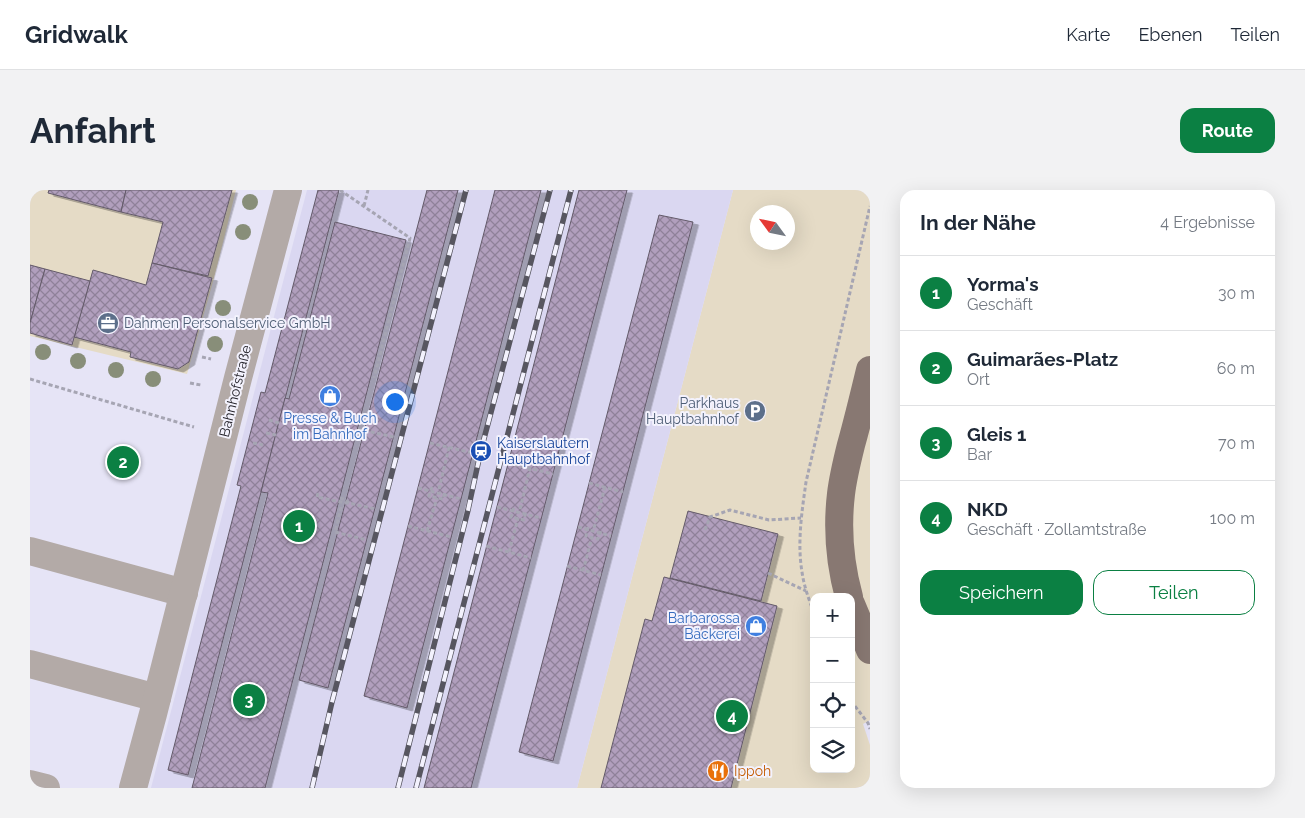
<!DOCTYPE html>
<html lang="de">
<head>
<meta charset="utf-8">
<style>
	body { margin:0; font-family:Raleway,sans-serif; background:#f2f2f3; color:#1f2937 }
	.controls { position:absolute; right:15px; bottom:15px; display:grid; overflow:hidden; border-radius:10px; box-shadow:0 5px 20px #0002 }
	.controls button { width:45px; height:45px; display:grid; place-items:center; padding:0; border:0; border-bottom:1px solid #e0e1e3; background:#fff; color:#1f2937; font:25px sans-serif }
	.compass { position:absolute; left:720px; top:15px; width:45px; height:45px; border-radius:50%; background:#fff; box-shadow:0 5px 20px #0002; rotate:303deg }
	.you { position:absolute; left:364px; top:211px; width:18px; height:18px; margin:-12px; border:4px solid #fff; border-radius:50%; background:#1a73e8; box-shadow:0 0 0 8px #1a73e833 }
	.badge { display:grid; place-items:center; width:32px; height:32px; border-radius:50%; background:#0b8043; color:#fff; font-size:16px; font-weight:700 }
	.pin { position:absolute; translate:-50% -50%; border:2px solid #fff; box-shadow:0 1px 5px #0006 }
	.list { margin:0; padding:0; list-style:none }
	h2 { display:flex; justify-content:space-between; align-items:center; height:65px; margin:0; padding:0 20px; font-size:21px }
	h2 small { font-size:16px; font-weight:400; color:#747a83 }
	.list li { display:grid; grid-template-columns:32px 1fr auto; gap:15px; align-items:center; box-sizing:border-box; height:75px; padding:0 20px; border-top:1px solid #e0e1e3 }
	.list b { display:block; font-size:19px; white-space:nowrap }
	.list p { margin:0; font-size:16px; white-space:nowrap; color:#747a83 }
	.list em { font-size:16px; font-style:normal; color:#747a83 }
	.actions { display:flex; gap:10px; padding:15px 20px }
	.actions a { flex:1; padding:11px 0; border:1px solid #0b8043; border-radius:15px; text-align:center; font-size:18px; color:#0b8043 }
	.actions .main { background:#0b8043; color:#fff }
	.icon { flex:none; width:28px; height:28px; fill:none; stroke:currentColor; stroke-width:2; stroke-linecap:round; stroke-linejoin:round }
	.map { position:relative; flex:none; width:840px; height:598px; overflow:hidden; border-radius:15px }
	header { display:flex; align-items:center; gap:30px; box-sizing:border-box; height:70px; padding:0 25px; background:#fff; border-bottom:1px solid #e0e1e3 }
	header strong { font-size:24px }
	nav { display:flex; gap:28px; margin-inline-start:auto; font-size:18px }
	.intro { display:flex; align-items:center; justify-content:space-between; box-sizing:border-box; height:120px; padding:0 30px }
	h1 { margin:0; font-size:35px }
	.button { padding:12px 22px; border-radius:15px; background:#0b8043; color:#fff; font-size:18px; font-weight:700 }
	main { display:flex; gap:30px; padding:0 30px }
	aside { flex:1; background:#fff; border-radius:15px; box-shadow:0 5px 20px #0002 }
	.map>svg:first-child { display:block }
	.commercial { fill:#e5dbc6; fill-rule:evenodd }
	.built { fill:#dad7f1 }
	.building { fill:url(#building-cross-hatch); stroke:#635a69; filter:url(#shadow) }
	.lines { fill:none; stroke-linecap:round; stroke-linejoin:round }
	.path { stroke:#a6a5b3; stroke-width:3; stroke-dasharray:4 2.5; stroke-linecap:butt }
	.minor { stroke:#b3aaa7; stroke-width:28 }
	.major { stroke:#887872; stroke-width:28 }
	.rail-casing { stroke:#575660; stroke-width:5.5 }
	.rail { stroke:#f3f2fd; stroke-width:4; stroke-dasharray:11; stroke-linecap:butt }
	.tree { fill:#888e79 }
	.labels { text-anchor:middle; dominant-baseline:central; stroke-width:4; stroke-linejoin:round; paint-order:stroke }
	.service-label { font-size:14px; fill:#4e5e75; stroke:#f3f2fd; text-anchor:start }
	.street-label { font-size:14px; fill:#1c1b22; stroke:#f3f2fd }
	.shop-label { font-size:14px; fill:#366cbe; stroke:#f3f2fd }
	.transit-label { font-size:14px; fill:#164399; stroke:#f3f2fd; text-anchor:start }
	.food-label { font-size:14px; fill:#c56008; stroke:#f3f2fd; text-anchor:start }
</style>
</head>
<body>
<header>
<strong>Gridwalk</strong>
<nav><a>Karte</a><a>Ebenen</a><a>Teilen</a></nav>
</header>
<div class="intro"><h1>Anfahrt</h1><a class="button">Route</a></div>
<main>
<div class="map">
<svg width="840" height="598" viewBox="0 0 840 598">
	<defs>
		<pattern id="building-cross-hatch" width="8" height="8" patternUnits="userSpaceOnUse" patternTransform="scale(1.25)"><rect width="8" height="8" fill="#b19fbd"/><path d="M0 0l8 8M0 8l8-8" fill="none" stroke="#8f8199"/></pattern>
		<filter id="shadow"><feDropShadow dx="5.5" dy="3" stdDeviation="0" flood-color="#0004"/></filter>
	</defs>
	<rect width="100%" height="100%" fill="#e6e4f6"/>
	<g class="commercial">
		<polygon points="0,0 206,0 184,88 157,184 0,146"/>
		<path d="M703 0H840V530L833 534 840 555V598H547ZM728 22H758V52H728ZM784 407H821V579H784Z"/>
	</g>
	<polygon class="built" points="277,0 703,0 547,598 121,598"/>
	<g class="building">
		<polygon points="19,0 96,0 91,22 18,3"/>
		<polygon points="96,0 202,0 178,86 122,73 133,32 91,22"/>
		<polygon points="288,0 309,0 158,585 138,580 211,296 207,295 231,202 235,203"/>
		<polygon points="397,0 428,0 298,498 269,490"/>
		<polygon points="465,0 511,0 377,518 334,506"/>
		<polygon points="549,0 597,0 441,598 394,598"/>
		<polygon points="629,25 663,32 523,571 489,562"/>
		<polygon points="305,32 376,50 235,598 162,598 238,303 231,302 255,208 259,209"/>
		<polygon points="122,73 182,88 159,172 148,179 100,167 101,162 44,147 63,80 116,95"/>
		<polygon points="0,75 15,79 0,133"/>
		<polygon points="15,79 60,91 42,155 0,143 0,133"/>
		<polygon points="658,321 748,344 731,411 640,388"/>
		<polygon points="634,387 747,416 701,598 571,598 615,429 622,431"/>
	</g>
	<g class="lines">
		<g class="path">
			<polyline points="310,0 380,48 344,188"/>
			<polyline points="334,16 338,0"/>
			<polyline points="172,167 181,169"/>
			<polyline points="0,189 164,237"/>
			<polyline points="160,193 171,195"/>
			<polyline points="239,230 249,233"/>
			<polyline points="328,239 364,247"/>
			<polyline points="236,243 246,245"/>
			<polyline points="223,253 233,255"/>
			<polyline points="400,253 443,263"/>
			<polyline points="478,273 523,284"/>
			<polyline points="559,293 593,302"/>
			<polyline points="402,297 399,306 413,309 415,300"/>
			<polyline points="388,298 431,309"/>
			<polyline points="409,299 419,257"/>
			<polyline points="288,303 287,307 316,313 319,313 345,319"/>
			<polyline points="310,308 316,310 319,313"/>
			<polyline points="311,317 305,342 337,350"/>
			<polyline points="467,317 511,328"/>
			<polyline points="484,318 481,327 494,330 496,321"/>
			<polyline points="490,319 500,278"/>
			<polyline points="378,336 421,347"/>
			<polyline points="548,337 581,346"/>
			<polyline points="558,337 556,346 568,349 571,340"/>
			<polyline points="564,338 575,297"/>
			<polyline points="675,340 680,327 700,320 739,330 771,328"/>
			<polyline points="397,341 407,308"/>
			<polyline points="456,356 501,368"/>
			<polyline points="479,362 488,328"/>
			<polyline points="537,376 571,385"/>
			<polyline points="553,381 562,347"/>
			<polyline points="738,383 776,401"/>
			<path d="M784 423C779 410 774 396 772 382 767 352 772 321 776 292L840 16"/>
			<polyline points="821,511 838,533 840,539"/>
		</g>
		<g class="minor">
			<polyline points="0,361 154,403"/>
			<polyline points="0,474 127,508"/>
			<polyline points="0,594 16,598"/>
			<polyline points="103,598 123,524 208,188 258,0"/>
		</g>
		<g class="major">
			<path d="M819 407C810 374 807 338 811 304 813 287 817 271 821 255 828 230 834 205 840 180"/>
			<polyline points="821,414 840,460"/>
		</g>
		<g class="rail-casing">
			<g id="rail">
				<polyline points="282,598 302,512 436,0"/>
				<polyline points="368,598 438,320 451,260 520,0"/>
				<polyline points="386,598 541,0"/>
			</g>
		</g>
		<use href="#rail" class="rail"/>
	</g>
	<g class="tree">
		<circle cx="220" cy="12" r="8"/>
		<circle cx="213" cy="42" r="8"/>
		<circle cx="193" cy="118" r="8"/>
		<circle cx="185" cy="154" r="8"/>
		<circle cx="13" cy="162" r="8"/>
		<circle cx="48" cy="171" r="8"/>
		<circle cx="86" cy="180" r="8"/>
		<circle cx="123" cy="189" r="8"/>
	</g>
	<defs>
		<g id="office-disc" transform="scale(1.125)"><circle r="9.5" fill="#5c6f8a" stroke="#f3f2fd"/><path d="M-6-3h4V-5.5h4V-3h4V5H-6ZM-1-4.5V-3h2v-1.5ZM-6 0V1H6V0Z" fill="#fff"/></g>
		<g id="shop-disc" transform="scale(1.125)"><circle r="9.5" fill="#3f7fe0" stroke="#f3f2fd"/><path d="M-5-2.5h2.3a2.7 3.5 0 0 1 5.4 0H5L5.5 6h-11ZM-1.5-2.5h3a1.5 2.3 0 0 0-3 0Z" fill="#fff"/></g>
		<g id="parking-disc" transform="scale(1.125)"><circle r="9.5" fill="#5c6f8a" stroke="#f3f2fd"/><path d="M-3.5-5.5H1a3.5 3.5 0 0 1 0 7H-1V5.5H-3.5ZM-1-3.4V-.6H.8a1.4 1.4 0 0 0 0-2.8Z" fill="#fff"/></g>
		<g id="station-disc" transform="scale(1.125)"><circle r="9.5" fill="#1a4fb4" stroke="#f3f2fd"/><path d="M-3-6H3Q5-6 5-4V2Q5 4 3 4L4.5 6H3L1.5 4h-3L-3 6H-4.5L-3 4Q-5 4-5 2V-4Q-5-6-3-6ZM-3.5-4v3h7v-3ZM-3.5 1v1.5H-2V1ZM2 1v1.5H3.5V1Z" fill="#fff"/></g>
		<g id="restaurant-disc" transform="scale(1.125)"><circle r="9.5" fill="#e8710a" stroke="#f3f2fd"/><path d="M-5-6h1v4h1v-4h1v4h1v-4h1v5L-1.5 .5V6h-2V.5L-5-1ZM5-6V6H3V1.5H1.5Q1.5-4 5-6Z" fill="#fff"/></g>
	</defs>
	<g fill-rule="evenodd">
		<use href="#office-disc" x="78" y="133"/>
		<use href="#shop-disc" x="300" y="206"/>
		<use href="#parking-disc" x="725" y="221"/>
		<use href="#station-disc" x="451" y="261"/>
		<use href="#shop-disc" x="726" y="436"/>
		<use href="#restaurant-disc" x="688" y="581"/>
	</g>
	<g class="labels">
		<g class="service-label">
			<text x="94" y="133">Dahmen Personalservice GmbH</text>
			<text x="709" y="213" text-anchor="end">Parkhaus<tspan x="709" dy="16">Hauptbahnhof</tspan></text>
		</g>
		<g class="street-label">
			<text transform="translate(205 201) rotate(-76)">Bahnhofstraße</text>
		</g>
		<g class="shop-label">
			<text x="300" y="228">Presse &amp; Buch<tspan x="300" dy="16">im Bahnhof</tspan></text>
			<text x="710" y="428" text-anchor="end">Barbarossa<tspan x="710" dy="16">Bäckerei</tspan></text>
		</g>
		<g class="transit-label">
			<text x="467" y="253">Kaiserslautern<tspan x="467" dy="16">Hauptbahnhof</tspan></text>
		</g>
		<g class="food-label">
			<text x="704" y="581">Ippoh</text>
		</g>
	</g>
</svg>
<div class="controls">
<button>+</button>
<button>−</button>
<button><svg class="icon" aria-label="locate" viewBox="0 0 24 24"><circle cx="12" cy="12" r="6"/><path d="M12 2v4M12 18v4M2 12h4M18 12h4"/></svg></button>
<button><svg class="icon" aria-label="layers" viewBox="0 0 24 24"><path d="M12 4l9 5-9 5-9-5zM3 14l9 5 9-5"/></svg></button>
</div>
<svg class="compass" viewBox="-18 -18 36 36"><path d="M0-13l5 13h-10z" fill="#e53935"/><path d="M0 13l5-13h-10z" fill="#747a83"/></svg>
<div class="you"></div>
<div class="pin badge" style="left:269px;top:336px">1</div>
<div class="pin badge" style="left:93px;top:272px">2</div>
<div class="pin badge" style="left:219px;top:510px">3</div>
<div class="pin badge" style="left:702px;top:526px">4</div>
</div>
<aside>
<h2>In der Nähe<small>4 Ergebnisse</small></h2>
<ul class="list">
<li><span class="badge">1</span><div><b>Yorma's</b><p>Geschäft</p></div><em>30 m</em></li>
<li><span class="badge">2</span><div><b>Guimarães-Platz</b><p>Ort</p></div><em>60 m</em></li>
<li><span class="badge">3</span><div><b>Gleis 1</b><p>Bar</p></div><em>70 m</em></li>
<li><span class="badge">4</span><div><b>NKD</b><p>Geschäft · Zollamtstraße</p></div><em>100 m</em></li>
</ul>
<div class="actions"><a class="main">Speichern</a><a>Teilen</a></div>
</aside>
</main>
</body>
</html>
